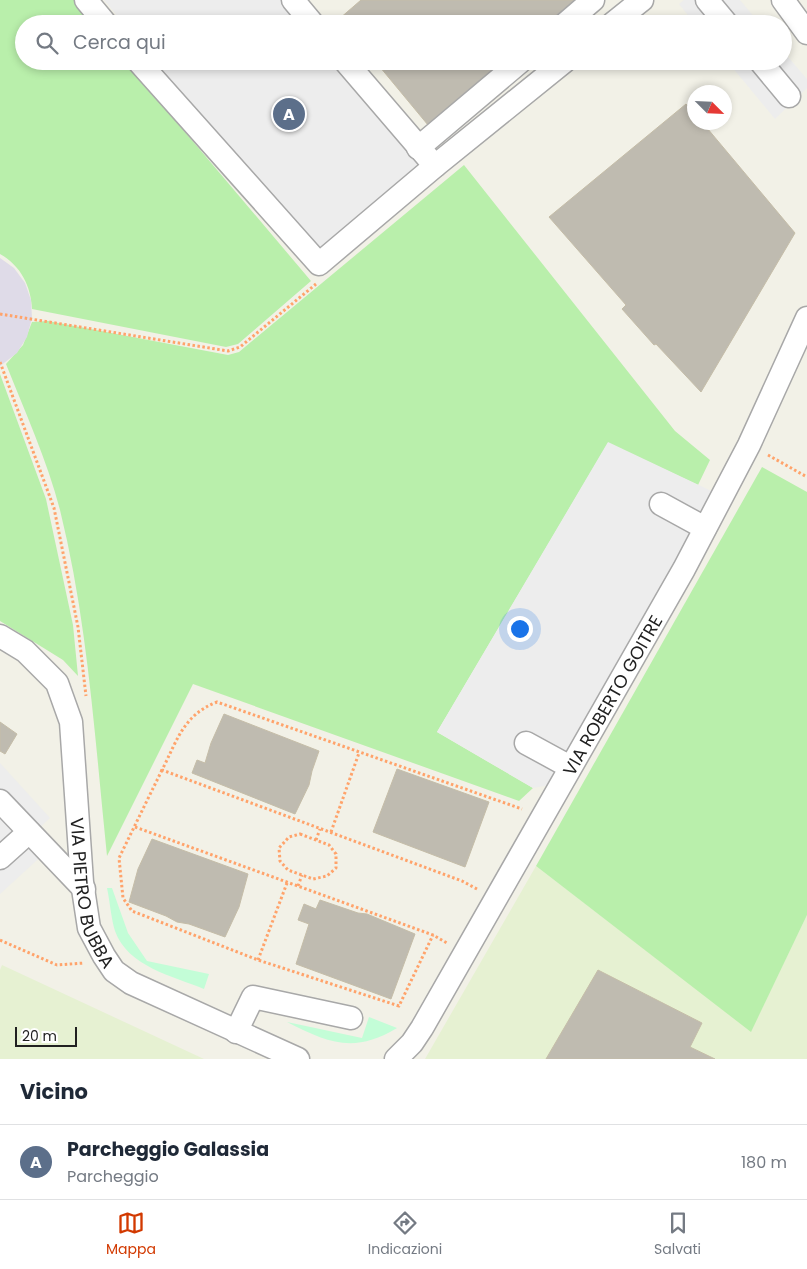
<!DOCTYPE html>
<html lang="it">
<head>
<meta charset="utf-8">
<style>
	body { margin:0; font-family:Poppins,sans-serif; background:#f6f6f7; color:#1f2937 }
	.compass { position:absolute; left:687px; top:85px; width:45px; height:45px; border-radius:50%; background:#fff; box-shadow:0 2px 8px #0003; rotate:114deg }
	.scale { position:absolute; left:15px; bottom:12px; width:62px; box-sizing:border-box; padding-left:5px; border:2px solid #212121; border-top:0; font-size:14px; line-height:18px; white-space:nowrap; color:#212121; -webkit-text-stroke:4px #fff; paint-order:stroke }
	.you { position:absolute; left:519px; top:628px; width:18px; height:18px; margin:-12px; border:4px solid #fff; border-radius:50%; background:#1a73e8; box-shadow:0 0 0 8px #1a73e833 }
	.badge { display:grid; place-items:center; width:32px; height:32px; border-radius:50%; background:#d23900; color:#fff; font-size:16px; font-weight:700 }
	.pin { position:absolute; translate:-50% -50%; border:2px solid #fff; box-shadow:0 1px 5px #0006 }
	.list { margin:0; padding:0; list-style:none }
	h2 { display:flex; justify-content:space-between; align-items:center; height:65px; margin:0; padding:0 20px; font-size:21px }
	h2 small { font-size:16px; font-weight:400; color:#747a83 }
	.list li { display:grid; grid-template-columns:32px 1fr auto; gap:15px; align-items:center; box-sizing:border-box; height:75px; padding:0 20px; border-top:1px solid #e0e1e3 }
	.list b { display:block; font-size:19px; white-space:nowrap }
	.list p { margin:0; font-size:16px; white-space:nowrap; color:#747a83 }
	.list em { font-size:16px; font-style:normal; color:#747a83 }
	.icon { flex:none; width:28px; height:28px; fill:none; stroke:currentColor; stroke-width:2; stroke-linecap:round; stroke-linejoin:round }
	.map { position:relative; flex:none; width:807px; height:1059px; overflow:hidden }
	.search { position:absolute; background:#fff; box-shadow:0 2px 8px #0003; left:15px; right:15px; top:15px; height:55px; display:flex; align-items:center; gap:12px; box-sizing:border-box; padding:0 18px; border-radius:28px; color:#747a83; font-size:19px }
	.sheet { height:140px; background:#fff }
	nav { display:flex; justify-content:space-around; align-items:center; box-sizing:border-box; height:70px; border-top:1px solid #e0e1e3; background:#fff; font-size:14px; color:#747a83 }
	nav a { display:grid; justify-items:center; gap:2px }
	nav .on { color:#d23900 }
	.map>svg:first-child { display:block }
	.farmland { fill:#e6f1d2 }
	.grass { fill:#b9efab }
	.park { fill:#c3fdd7 }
	.parking { fill:#ededed }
	.plaza { fill:#dfdbe8 }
	.building { fill:#bfbbb0; stroke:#c5bda8 }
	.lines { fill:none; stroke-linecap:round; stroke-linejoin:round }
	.minor-casing { stroke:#a8a8a8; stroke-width:25 }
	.path { stroke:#ffa36b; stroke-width:3; stroke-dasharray:2.5 2.5; stroke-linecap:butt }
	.minor { stroke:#fff; stroke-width:22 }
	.labels { text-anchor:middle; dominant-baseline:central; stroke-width:4; stroke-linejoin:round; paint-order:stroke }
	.street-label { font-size:18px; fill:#212121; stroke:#fff }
</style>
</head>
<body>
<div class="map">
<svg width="807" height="1059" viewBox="0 0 807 1059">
	<rect width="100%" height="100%" fill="#f2f1e7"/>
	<g class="farmland">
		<polygon points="536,866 751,1031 807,915 807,1059 425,1059"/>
		<polygon points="2,965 204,1059 0,1059 0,970"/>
	</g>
	<g class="grass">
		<path d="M0 0H74L94 24H24V61H125L311 281 238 344 226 347 32 309C31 286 21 266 0 254Z"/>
		<path d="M464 165 675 431 710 460 698 485 608 443 437 732 533 788 519 801 193 684 107 856C95 741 88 623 60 510 47 460 25 412 6 364L23 345 32 322 48 321 228 355 239 352Z"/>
		<polygon points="0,374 46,499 73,625 78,676 63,660 0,621"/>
		<polygon points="762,467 807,492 807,915 751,1032 536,866"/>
	</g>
	<g class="park">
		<path d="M107 888H112L128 933 147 961 209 974 204 989C173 976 128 967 115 931 111 918 110 902 107 888Z"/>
		<path d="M369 1017 397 1028C354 1054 328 1043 287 1022L362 1038Z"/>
	</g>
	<g class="parking">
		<polygon points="104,0 282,0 302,24 124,24"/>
		<polygon points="684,0 740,0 760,24 695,24 679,4"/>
		<polygon points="783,51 807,79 807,88 775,119 727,61 783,61"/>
		<polygon points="155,61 334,61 424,166 316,254"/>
		<polygon points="608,442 722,496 561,783 533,788 437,732"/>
		<polygon points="0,763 50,818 37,830 47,851 0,894"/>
	</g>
	<polygon class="plaza" points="0,258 14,268 25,283 31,300 32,318 27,337 17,353 0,366"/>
	<g class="building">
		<polygon points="361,0 576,0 548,24 343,24 339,19"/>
		<polygon points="375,61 503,61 428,125"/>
		<polygon points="686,104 694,113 694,122 702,122 795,233 701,392 656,344 654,345 622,309 626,305 549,217"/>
		<polygon points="224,714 319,751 312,771 309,785 295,814 192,773 197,760 205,763 211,743"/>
		<polygon points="0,722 17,734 5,754 0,751"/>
		<polygon points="397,769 489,802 465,867 373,832"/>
		<polygon points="152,839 248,874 239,907 225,937 189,924 177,922 166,916 129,902 138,869"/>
		<polygon points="320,900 358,913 367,914 415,934 391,999 296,964 309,924 298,920 304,904 316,909"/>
		<polygon points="598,970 702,1023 690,1047 715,1059 546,1059"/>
	</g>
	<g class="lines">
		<g class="minor-casing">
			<g id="minor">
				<polyline points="86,0 106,24"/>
				<polyline points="293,0 313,24"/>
				<polyline points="707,0 727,24"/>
				<polyline points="783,0 807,33"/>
				<polyline points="565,24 593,0"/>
				<polyline points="612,24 642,0"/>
				<polyline points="138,61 319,264 435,166 565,61"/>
				<polyline points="345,61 435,166"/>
				<polyline points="760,61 789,96"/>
				<polyline points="418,148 521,61"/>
				<polyline points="661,504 705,528"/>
				<path id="s1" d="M0 636 25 651 57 683 71 722 82 882 89 928 104 956 114 971 131 983 298 1059"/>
				<polyline points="526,743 570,767"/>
				<polyline points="0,801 84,889"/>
				<polyline points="0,858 29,832"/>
				<polyline points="236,1032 253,997 351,1018"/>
				<path id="s2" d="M396 1059 412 1043 422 1028 684 569 749 445 807 318"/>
			</g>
		</g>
		<g class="path">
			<polyline points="0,314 228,351 240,347 316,284"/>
			<polyline points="0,362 54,508 78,627 86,696"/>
			<polyline points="768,455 807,477"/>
			<polyline points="162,770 119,858 123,898 132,911 258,960 399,1006 433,935"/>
			<polyline points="135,827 433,935 447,943"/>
			<polyline points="331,832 359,753"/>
			<polygon points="300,834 329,845 336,854 336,868 327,876 313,879 288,870 280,861 279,848 289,837"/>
			<polyline points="316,840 320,829"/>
			<polyline points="298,886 302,875"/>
			<path d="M477 889 462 881 162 770C177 741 183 715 217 702L522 809"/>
			<polyline points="0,940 57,965 84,963"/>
			<polyline points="258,960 287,883"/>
		</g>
		<use href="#minor" class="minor"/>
	</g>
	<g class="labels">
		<g class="street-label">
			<text stroke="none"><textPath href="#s2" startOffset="424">VIA ROBERTO GOITRE</textPath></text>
			<text stroke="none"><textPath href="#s1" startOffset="289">VIA PIETRO BUBBA</textPath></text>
		</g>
	</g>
</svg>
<svg class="compass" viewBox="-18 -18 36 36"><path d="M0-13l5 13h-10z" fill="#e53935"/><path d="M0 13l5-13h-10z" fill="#747a83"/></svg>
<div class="scale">20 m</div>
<div class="you"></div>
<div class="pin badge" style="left:289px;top:114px;background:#5c6f8a">A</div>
<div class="search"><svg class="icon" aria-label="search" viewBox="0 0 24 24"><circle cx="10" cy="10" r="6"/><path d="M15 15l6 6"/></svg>Cerca qui</div>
</div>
<section class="sheet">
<h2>Vicino<small></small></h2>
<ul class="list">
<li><span class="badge" style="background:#5c6f8a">A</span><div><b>Parcheggio Galassia</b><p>Parcheggio</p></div><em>180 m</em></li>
</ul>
</section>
<nav>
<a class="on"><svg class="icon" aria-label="map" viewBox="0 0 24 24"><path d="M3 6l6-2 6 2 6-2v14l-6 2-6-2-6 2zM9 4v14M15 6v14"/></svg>Mappa</a>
<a><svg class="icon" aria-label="directions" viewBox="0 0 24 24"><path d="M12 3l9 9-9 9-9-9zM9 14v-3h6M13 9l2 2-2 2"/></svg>Indicazioni</a>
<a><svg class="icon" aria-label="saved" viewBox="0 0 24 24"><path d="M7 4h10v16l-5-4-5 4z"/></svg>Salvati</a>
</nav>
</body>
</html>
